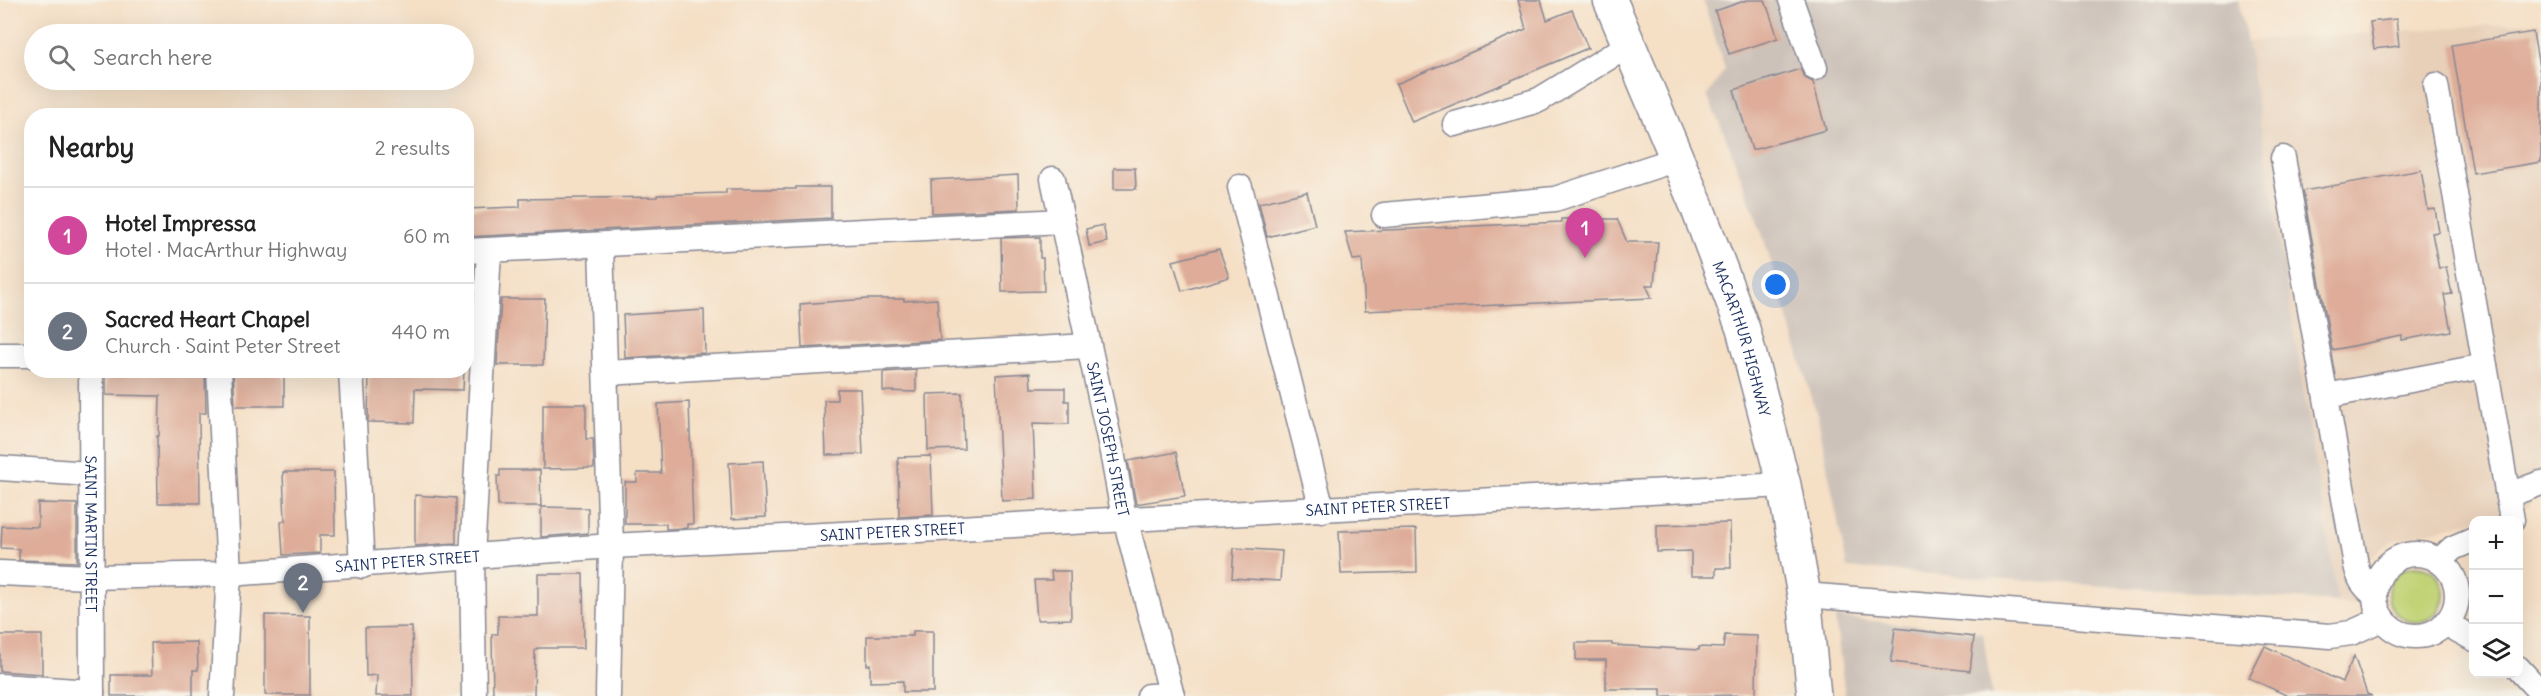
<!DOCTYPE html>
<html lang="en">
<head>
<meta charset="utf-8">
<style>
	body { margin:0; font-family:Delius,sans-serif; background:#f2f2f2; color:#222 }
	.controls { position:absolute; right:18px; bottom:18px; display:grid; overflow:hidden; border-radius:12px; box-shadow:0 6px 24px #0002 }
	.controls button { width:54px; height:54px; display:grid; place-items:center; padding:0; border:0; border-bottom:2px solid #e0e0e0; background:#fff; color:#222; font:30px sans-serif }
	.you { position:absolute; left:1776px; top:285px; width:21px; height:21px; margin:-15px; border:4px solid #fff; border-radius:50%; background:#1a73e8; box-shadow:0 0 0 9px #1a73e833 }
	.badge { display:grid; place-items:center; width:39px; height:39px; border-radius:50%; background:#d93025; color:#fff; font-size:20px; font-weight:700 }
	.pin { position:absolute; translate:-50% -50px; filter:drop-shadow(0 2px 3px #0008) }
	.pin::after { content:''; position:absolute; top:32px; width:21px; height:18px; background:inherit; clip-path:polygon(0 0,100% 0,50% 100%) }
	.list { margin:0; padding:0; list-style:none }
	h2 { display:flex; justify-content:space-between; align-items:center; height:78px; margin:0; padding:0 24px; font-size:26px }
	h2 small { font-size:20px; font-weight:400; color:#767676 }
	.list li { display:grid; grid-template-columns:39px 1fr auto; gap:18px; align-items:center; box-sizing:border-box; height:96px; padding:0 24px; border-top:2px solid #e0e0e0 }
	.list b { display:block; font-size:22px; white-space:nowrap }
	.list p { margin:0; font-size:20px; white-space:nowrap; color:#767676 }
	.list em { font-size:20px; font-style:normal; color:#767676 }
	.icon { flex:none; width:33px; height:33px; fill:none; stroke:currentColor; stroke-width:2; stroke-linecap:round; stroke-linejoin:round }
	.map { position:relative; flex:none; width:2541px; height:696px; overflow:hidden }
	.search { position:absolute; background:#fff; box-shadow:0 6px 24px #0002; left:24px; top:24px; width:450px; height:66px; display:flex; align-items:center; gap:15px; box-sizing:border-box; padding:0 21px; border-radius:33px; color:#767676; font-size:22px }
	.panel { position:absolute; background:#fff; box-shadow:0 6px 24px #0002; left:24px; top:108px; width:450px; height:270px; border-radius:24px }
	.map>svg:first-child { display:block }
	.built { fill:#e7cfb8 }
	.industrial { fill:#cdc2b9 }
	.green { fill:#c1d376; stroke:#6e816a; stroke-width:1.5 }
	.building { fill:#deac98 }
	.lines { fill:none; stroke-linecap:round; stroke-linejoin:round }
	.minor-casing { stroke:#888792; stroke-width:27 }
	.highway-casing { stroke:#888792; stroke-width:36 }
	.minor { stroke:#fff; stroke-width:24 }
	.highway { stroke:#fff; stroke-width:33 }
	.labels { text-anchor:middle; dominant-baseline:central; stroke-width:6; stroke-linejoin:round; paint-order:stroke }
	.street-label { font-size:15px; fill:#1b2f5e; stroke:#f7f3e8 }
</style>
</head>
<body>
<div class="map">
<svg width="2541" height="696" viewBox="0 0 2541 696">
	<rect width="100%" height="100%" fill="#f7f3e8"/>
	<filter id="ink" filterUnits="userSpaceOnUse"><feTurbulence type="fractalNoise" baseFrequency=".0167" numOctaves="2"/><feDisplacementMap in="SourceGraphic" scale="12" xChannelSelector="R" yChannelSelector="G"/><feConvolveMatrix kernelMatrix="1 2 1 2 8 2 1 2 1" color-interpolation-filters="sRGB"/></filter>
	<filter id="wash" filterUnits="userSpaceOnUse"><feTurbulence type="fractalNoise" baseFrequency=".008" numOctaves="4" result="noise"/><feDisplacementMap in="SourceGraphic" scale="24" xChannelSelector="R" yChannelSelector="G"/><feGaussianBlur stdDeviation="1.35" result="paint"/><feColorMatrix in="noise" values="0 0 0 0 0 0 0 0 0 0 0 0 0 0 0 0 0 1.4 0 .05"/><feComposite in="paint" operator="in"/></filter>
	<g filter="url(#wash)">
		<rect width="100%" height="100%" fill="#f5dfc5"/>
		<polygon class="built" points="2541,22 2541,451 2529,507 2391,541 2369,557 2355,605 2338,602 2247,41"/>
		<g class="industrial">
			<polygon points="1703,0 2238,0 2247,41 2338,602 1847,568 1818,418 1762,233 1724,133 1707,96 1725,69"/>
			<polygon points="1835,617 1983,633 1992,696 1845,696"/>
		</g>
		<circle class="green" cx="2416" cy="594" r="28"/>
		<g id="blocks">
			<g class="building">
				<polygon points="1518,0 1541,0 1547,20 1572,10 1588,48 1412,122 1396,84 1526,29"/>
				<polygon points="1747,0 1765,0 1778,38 1729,54 1715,11"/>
				<polygon points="2396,19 2399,46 2374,49 2370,22"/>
				<polygon points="2533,32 2541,79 2541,162 2473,173 2452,45"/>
				<polygon points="1800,69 1805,78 1813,82 1826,130 1752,150 1734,90"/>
				<polygon points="1114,168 1135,168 1136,189 1114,189"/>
				<polygon points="2421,170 2428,210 2435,209 2439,232 2432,233 2439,269 2446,267 2452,294 2444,295 2451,331 2402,340 2402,336 2332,350 2303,191"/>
				<polygon points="1018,175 1019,209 932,213 931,180"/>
				<polygon points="796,187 831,187 831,218 466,237 466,209 520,207 520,199 657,197 657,195 726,193 726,189 796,189"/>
				<polygon points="1307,192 1315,225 1267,237 1259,203"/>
				<polygon points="1561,219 1617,219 1627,242 1658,242 1654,285 1646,285 1652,298 1365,311 1362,259 1353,260 1345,232 1561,222"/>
				<polygon points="1103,225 1107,242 1089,246 1086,229"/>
				<polygon points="1040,237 1040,258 1043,258 1044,291 1002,292 1001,238"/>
				<polygon points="1219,249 1229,277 1182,291 1173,261"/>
				<polygon points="501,299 545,299 543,365 497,365"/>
				<polygon points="868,299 904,299 904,301 937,299 940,340 802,348 800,304"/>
				<polygon points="704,310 705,353 625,358 623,315"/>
				<polygon points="106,370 205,372 206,413 199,413 200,503 158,503 157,436 159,436 160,396 106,395"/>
				<polygon points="233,370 284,370 284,406 235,406"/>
				<polygon points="369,370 464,370 463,390 415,389 414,423 368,422"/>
				<polygon points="916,370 916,392 883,391 883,372"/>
				<polygon points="1030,373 1031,388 1065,388 1065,401 1069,401 1069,424 1033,423 1036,499 1002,501 996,375"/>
				<polygon points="837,389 860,389 863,454 826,455 824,400 837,400"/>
				<polygon points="962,393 964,449 928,450 927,394"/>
				<polygon points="689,402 693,524 687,524 687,528 666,529 666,524 625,524 625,482 637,482 637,473 661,473 658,404"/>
				<polygon points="543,404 586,404 586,439 593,439 594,468 543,469"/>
				<polygon points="1176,452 1185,496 1136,504 1128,461"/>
				<polygon points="931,456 933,515 899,517 898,457"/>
				<polygon points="763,461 766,517 732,519 729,463"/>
				<polygon points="500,470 540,470 541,506 498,506 497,476 500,476"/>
				<polygon points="283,472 334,472 335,535 320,535 320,553 283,555 281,522 285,521"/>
				<polygon points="415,495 456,498 456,543 415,546"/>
				<polygon points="38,503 77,504 77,562 19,560 19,549 1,548 2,526 38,527"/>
				<polygon points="541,507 588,508 588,533 541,537"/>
				<polygon points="1730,523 1731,568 1716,568 1716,576 1691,576 1691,551 1657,552 1657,525"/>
				<polygon points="1416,529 1417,572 1341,574 1339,531"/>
				<polygon points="1234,548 1282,551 1280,581 1232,578"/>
				<polygon points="1051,571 1070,571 1071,619 1037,620 1034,580 1052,580"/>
				<polygon points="538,574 583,574 584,648 538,648 535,651 534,696 493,696 492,634 498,634 498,616 538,616"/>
				<polygon points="265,615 310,616 310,695 265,695"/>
				<polygon points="412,627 413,696 376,696 377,675 366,676 365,628"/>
				<polygon points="1895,628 1974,637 1970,671 1891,662"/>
				<polygon points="913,631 933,631 933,692 903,692 903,681 870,682 870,664 867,665 867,636 913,636"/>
				<polygon points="0,635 42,635 42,674 0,671"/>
				<polygon points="1725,635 1757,636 1756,695 1661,696 1661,689 1606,689 1606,660 1576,660 1576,643 1612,643 1612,645 1699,650 1699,647 1723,648"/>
				<polygon points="197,642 198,670 193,670 193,696 111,696 111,675 152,675 151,643"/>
				<polygon points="2265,646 2342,682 2354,656 2367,694 2372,696 2288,696 2249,678"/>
			</g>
		</g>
	</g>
	<g filter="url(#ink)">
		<use href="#blocks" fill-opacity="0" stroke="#888792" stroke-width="1.5"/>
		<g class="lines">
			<g class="minor-casing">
				<g id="minor">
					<polyline points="1791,0 1815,68"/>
					<polyline points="2436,85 2512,520"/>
					<polyline points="1455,124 1539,100 1629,45"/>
					<path d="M2283 158 2356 565C2359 579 2363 586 2375 595"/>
					<path id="s1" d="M1053 179 1112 452 1122 507 1172 696"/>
					<polyline points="1240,187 1322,510"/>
					<polyline points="1384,215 1555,199 1677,159"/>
					<polyline points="601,246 611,546 608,696"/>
					<polyline points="466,251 1062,221"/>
					<polyline points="0,355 32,355"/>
					<path id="s2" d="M91 370 92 696"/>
					<polyline points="219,370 229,574 222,696"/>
					<polyline points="351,370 362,566"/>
					<polyline points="606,373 1088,346"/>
					<polyline points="2326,396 2485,366"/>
					<polyline points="0,468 90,474"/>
					<polyline points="2508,495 2541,483"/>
					<circle cx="2416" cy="595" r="41"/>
					<polyline points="2439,561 2453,548 2474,539"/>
					<path id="s3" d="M0 573 90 577 229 574 611 546 1784 485"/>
					<polyline points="1804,595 2330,636 2351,633 2382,619"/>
					<polyline points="2445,623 2474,639"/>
					<polyline points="2518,668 2541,693"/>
					<polyline points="0,686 92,692"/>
					<polyline points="474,696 472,557 489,250"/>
					<polyline points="1149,696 1172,695"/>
				</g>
			</g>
			<g class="highway-casing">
				<g id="highway">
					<path id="s4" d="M1610 0 1696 204 1743 329 1784 485 1804 595 1814 696"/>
				</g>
			</g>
			<use href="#minor" class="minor"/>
			<use href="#highway" class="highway"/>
		</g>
	</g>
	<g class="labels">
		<g class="street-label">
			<text stroke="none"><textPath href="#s4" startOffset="364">MACARTHUR HIGHWAY</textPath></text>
			<text stroke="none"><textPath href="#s1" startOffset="266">SAINT JOSEPH STREET</textPath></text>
			<text stroke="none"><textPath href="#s3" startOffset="1380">SAINT PETER STREET</textPath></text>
			<text stroke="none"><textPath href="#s3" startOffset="894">SAINT PETER STREET</textPath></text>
			<text stroke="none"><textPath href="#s2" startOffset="164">SAINT MARTIN STREET</textPath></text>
			<text stroke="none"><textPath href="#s3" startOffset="408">SAINT PETER STREET</textPath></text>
		</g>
	</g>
</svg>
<div class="controls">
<button>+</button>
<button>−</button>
<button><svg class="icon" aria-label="layers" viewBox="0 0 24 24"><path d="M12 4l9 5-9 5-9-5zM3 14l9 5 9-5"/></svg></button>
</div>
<div class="you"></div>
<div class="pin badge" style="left:1585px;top:258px;background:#d1479c">1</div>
<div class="pin badge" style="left:303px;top:613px;background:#6b7280">2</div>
<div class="search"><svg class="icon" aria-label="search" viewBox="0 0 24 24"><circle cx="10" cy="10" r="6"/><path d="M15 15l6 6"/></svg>Search here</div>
<section class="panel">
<h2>Nearby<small>2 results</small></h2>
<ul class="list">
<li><span class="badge" style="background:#d1479c">1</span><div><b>Hotel Impressa</b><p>Hotel · MacArthur Highway</p></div><em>60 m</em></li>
<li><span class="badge" style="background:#6b7280">2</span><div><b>Sacred Heart Chapel</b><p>Church · Saint Peter Street</p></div><em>440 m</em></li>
</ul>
</section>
</div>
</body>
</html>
